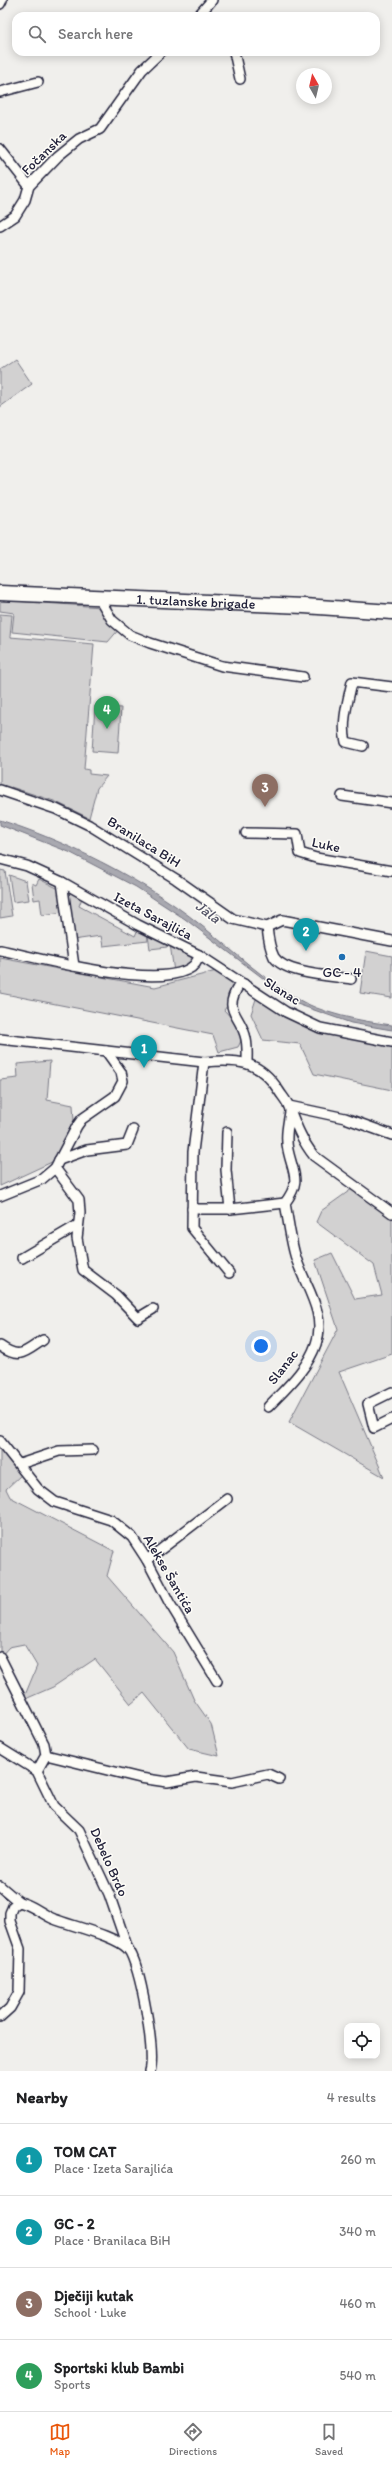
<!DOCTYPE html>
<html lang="en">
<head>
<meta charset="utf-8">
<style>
	body { margin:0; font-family:Itim,sans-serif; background:#f6f6f6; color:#202124 }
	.controls { position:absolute; right:12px; bottom:12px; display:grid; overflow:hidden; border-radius:8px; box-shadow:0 2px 10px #0003 }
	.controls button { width:36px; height:36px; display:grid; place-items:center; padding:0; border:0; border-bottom:1px solid #e0e0e0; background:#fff; color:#202124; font:20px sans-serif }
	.compass { position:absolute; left:296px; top:68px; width:36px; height:36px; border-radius:50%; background:#fff; box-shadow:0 2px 10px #0003; rotate:352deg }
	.you { position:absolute; left:261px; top:1346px; width:14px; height:14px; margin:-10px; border:3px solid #fff; border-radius:50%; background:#1a73e8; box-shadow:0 0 0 6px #1a73e833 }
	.badge { display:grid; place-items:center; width:26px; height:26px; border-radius:50%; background:#ea580c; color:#fff; font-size:13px; font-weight:700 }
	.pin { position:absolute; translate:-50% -33px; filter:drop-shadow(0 1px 2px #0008) }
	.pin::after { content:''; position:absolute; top:21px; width:14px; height:12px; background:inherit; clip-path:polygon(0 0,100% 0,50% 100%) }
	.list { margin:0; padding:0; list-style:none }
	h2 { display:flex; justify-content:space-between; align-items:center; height:52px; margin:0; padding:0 16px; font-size:17px }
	h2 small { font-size:13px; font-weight:400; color:#757577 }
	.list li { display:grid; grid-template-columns:26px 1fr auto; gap:12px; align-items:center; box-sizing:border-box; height:72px; padding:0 16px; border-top:1px solid #e0e0e0 }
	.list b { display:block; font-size:15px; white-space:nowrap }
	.list p { margin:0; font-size:13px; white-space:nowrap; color:#757577 }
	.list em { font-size:13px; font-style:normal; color:#757577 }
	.icon { flex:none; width:22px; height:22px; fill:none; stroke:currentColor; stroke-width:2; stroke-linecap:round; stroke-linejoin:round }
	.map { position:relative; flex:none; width:392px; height:2071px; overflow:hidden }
	.search { position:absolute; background:#fff; box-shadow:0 2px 10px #0003; left:12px; right:12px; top:12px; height:44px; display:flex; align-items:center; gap:10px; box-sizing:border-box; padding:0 14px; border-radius:12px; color:#757577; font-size:15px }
	.sheet { height:340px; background:#fff }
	nav { display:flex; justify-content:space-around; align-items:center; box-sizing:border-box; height:56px; border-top:1px solid #e0e0e0; background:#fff; font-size:11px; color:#757577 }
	nav a { display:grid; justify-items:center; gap:2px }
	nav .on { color:#ea580c }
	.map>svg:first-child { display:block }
	.green { fill:#d2d1d1; stroke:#7a7a86 }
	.water { fill:#a9a9b0; stroke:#737381 }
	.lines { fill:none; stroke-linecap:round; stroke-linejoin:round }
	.street-casing { stroke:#22223b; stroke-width:12 }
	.primary-casing { stroke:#22223b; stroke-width:17 }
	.street { stroke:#fdfcf7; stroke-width:9 }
	.primary { stroke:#fdfcf7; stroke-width:14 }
	.poi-dot { fill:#1f6fb2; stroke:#fdfcf7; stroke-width:1.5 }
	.labels { text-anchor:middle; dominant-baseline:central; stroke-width:3; stroke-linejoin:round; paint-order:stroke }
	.street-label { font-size:14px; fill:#22223b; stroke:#fdfcf7 }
	.poi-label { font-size:14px; fill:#22223b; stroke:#fdfcf7 }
	.water-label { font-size:15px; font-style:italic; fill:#58586a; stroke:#fdfcf7 }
</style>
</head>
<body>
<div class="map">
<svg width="392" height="2071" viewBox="0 0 392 2071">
	<rect width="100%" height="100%" fill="#f0efec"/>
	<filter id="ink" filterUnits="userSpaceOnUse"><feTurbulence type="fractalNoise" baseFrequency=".025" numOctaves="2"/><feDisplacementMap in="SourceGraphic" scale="8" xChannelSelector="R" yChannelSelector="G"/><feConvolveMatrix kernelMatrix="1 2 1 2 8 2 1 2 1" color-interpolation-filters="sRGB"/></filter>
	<g filter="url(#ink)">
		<g class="green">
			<polygon points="15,359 32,384 0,407 0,369"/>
			<polygon points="0,600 101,607 120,628 108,642 12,632 14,613 0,611"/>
			<polygon points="0,614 12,615 10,637 94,644 84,769 89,770 89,774 107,776 97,788 89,818 54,801 11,787 11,792 0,788"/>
			<polygon points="95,706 121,708 118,753 92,751"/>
			<polygon points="0,870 5,871 12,916 0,918"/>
			<polygon points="9,875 26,881 29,900 13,902"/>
			<polygon points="39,879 59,889 63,912 42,915 40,899 34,900 32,883 36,885"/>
			<polygon points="70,891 82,898 79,906 135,936 138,929 147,933 148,941 103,946 101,936 73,940 67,892"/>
			<polygon points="148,935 167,943 167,947 150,949"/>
			<polygon points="170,944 192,953 197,960 174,972"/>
			<polygon points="366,951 392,956 392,998 360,993"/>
			<polygon points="0,958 155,987 224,969 244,984 224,1010 245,1033 238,1047 219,1052 213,1035 0,993"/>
			<polygon points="258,993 325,1031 392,1046 392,1090 314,1074 300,1044 263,1040 251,1014"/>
			<polygon points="50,1061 47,1100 73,1105 74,1121 54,1161 0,1186 0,1080 18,1078 17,1064"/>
			<polygon points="356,1186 392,1213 392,1354 339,1372 384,1477 289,1422 338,1329 315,1260 332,1253 355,1299 382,1295 374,1265 316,1222 321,1211"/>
			<polygon points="0,1441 21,1475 6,1489 10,1497 114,1551 107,1576 173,1652 194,1700 211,1724 219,1756 189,1749 144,1693 131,1704 95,1659 53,1687 23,1700 37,1666 24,1644 9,1647 0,1657"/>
		</g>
		<path class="water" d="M0 820C62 840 119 868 174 905 215 933 251 971 294 997 322 1014 360 1021 392 1025V1030L351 1023 297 1004 185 919 136 887 69 852 0 825Z"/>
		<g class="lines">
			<g class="street-casing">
				<g id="street">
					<polyline points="0,4 2,0"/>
					<polyline points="198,16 212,0"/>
					<polyline points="234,52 240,79"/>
					<polyline points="0,92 38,82"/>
					<polyline points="0,149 29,186"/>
					<polyline points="0,226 15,216 25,200 29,186 58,156 79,139 100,129 142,70 161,52"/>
					<polyline points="99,598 112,620 130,635 150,643 222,666 303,677"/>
					<path d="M363 746 346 742C341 723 348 701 352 682L392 687"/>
					<polyline points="0,790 56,809 89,825 176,879 233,919 267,927 282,920 392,941"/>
					<polyline points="342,796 392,803"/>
					<polyline points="246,833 297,834 300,853 316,858 392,871"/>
					<polyline points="0,859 27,866 62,882 138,925 199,955 286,1012 320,1028 392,1042"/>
					<polyline points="62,882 74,966"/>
					<path d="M267 927C268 937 269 947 274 957 285 974 332 976 351 979"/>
					<path d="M0 950C29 955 192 1002 199 955"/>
					<path d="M244 984 239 985C223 1011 238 1012 245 1035 248 1044 247 1053 247 1063"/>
					<path d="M0 1039 204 1062C237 1059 260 1060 279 1091 282 1096 287 1101 289 1107 296 1125 302 1141 314 1156L392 1213"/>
					<polyline points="204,1062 193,1152 192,1228 229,1273"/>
					<polyline points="289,1106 345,1118 392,1135"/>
					<polyline points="227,1132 226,1170 230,1209"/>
					<polyline points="59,1160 87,1150 127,1145 133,1130"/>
					<polyline points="55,1168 79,1200 80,1213 77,1238 83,1270 116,1295 138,1318 153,1309"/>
					<polyline points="0,1196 42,1179 55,1168 77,1126 82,1119 115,1096 123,1081 121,1072 106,1051"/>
					<polyline points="192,1209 230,1209 285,1203"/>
					<polyline points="22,1258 78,1225"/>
					<path d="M0 1346C20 1360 25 1352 43 1340"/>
					<polyline points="392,1392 368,1404 374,1428 392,1419"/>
					<path d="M268 1407C286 1388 307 1370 316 1344 328 1311 301 1282 294 1251 290 1235 288 1219 285 1203 302 1180 293 1174 288 1150 285 1137 288 1124 290 1112"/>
					<polyline points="0,1441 38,1489 55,1502 111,1520 132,1537 147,1560 169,1602 217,1681"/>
					<polyline points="20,1464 59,1451 93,1450"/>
					<polyline points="147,1560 227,1499"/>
					<polyline points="0,1657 44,1744 46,1755 37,1771"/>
					<polyline points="0,1748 37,1771 54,1806 79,1830 109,1894 128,1949"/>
					<polyline points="46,1755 140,1778 167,1782 196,1777 232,1782 268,1774 279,1779"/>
					<polyline points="0,1886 19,1902"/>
					<path d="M0 2017 10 2008 19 1992 20 1949 10 1921V1913L13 1906 19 1902C31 1904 42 1914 54 1919 72 1926 116 1936 128 1949 140 1963 156 2053 150 2071"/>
				</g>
			</g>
			<g class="primary-casing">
				<g id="primary">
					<path id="s1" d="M0 593 304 606 392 612"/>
				</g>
			</g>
			<use href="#street" class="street"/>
			<use href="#primary" class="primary"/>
		</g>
	</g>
	<circle class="poi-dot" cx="342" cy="957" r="4"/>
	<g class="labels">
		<g class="street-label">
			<text transform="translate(44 153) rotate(-44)">Fočanska</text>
			<text stroke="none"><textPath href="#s1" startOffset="196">1. tuzlanske brigade</textPath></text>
			<text transform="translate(144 842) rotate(32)">Branilaca BiH</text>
			<text transform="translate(326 845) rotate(13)">Luke</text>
			<text transform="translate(153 916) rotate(28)">Izeta Sarajlića</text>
			<text transform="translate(282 991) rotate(32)">Slanac</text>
			<text transform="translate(283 1367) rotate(-52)">Slanac</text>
			<text transform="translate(169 1574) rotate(60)">Alekse Šantića</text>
			<text transform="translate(109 1862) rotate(66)">Debelo Brdo</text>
		</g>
		<g class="poi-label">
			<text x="342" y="972">GC - 4</text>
		</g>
		<g class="water-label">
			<text transform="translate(208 912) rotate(37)">Jala</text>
		</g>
	</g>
</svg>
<div class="controls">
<button><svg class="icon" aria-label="locate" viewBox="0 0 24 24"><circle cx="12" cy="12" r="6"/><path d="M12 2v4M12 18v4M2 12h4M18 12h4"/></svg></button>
</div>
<svg class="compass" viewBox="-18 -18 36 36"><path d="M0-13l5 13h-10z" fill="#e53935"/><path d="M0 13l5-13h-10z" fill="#757577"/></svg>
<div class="you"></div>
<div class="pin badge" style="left:144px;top:1068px;background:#0f9aa8">1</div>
<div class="pin badge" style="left:306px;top:951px;background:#0f9aa8">2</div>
<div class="pin badge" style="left:265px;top:807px;background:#8d6e63">3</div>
<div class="pin badge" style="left:107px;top:729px;background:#2e9e5b">4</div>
<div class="search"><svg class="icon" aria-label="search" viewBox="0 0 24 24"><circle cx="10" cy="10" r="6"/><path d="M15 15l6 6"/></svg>Search here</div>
</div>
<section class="sheet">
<h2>Nearby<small>4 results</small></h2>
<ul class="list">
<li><span class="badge" style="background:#0f9aa8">1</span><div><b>TOM CAT</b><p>Place · Izeta Sarajlića</p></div><em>260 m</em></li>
<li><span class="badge" style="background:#0f9aa8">2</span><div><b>GC - 2</b><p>Place · Branilaca BiH</p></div><em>340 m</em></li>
<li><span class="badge" style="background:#8d6e63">3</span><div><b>Dječiji kutak</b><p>School · Luke</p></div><em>460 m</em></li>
<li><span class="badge" style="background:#2e9e5b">4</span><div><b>Sportski klub Bambi</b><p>Sports</p></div><em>540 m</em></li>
</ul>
</section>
<nav>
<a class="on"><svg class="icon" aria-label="map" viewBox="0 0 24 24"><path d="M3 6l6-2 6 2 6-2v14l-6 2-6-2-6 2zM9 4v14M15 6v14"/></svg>Map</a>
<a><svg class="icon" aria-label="directions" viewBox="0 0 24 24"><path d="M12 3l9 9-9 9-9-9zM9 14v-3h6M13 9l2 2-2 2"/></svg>Directions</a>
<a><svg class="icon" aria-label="saved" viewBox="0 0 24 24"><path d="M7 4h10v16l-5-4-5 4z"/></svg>Saved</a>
</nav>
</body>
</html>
